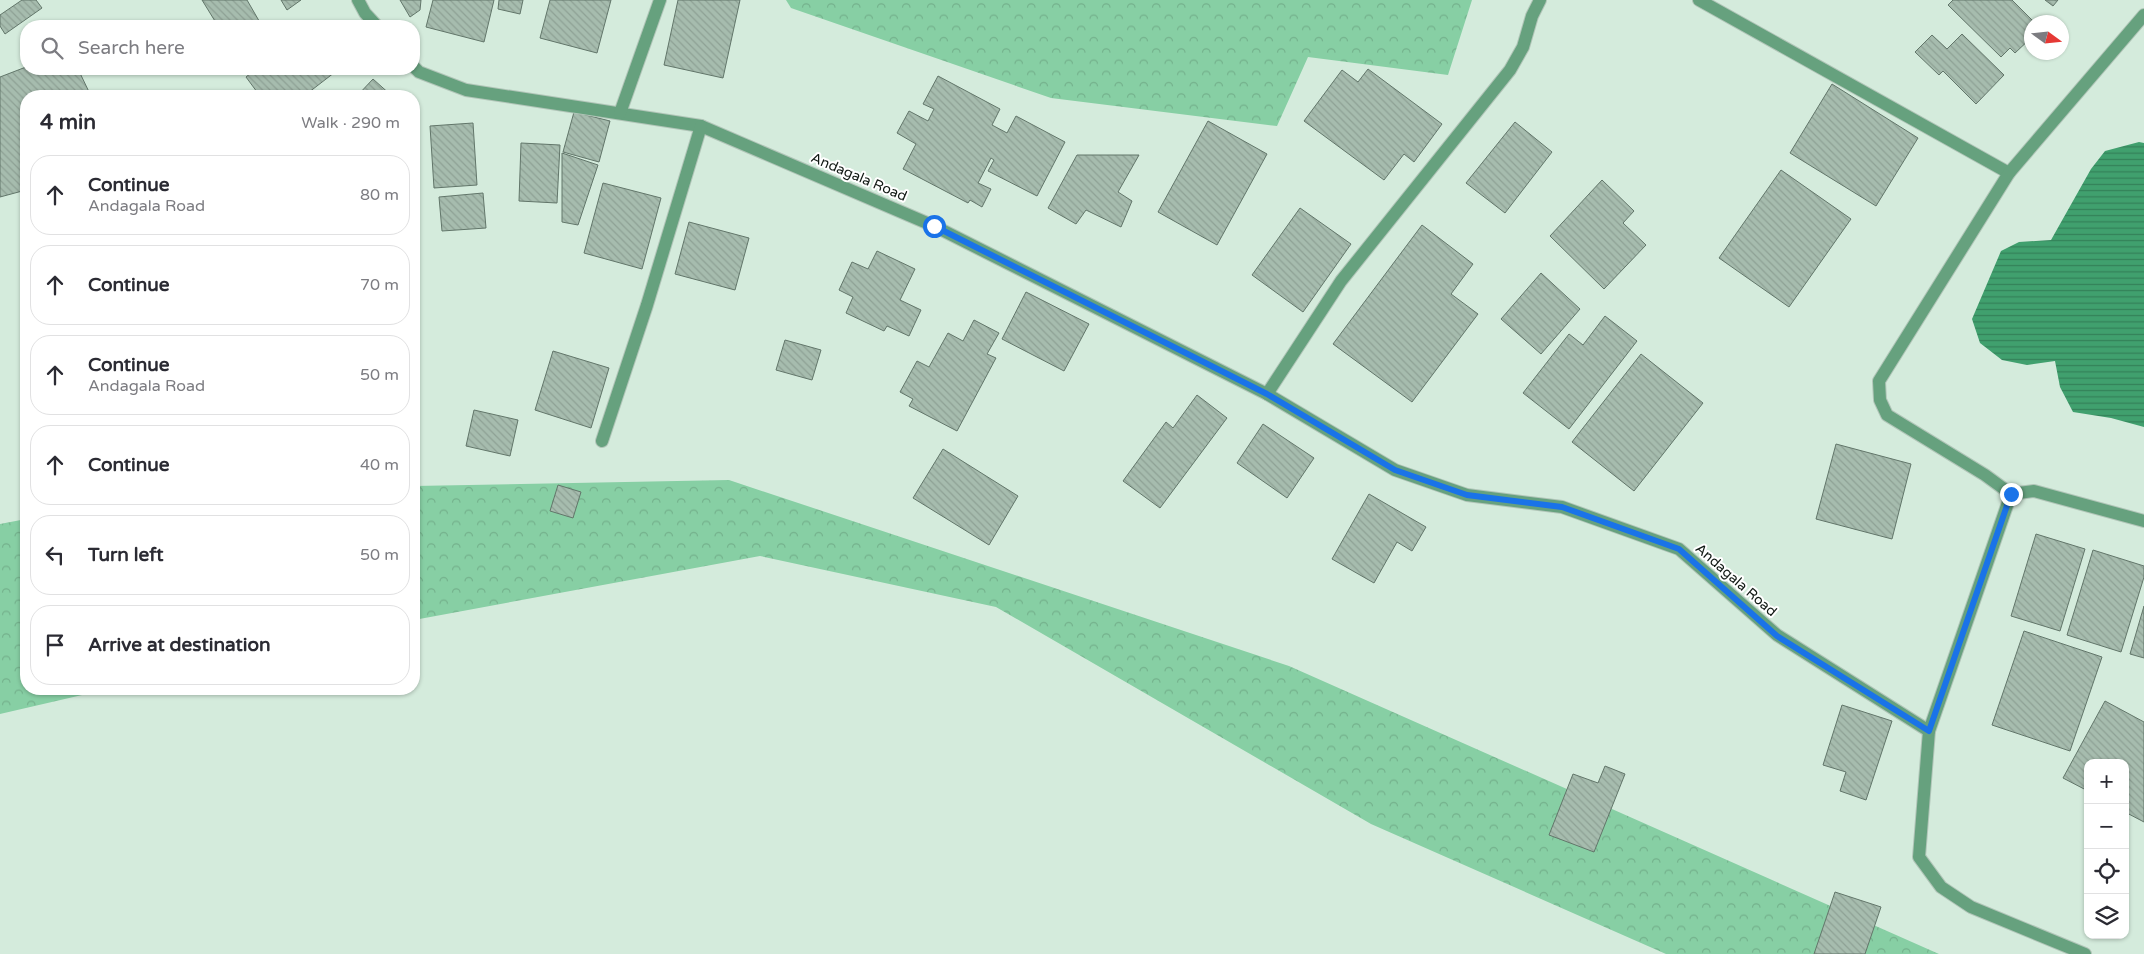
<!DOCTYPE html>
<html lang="en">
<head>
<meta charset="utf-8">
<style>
	body { margin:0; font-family:"Varela Round",sans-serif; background:#f7f7f7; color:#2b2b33 }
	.controls { position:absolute; right:15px; bottom:15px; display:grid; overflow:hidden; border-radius:10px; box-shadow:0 1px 4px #0004 }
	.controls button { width:45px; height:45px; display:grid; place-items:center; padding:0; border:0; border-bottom:1px solid #e1e1e2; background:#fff; color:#2b2b33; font:25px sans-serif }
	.compass { position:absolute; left:2024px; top:15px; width:45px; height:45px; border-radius:50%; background:#fff; box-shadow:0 1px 4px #0004; rotate:105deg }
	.stop { position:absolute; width:15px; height:15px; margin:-11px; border:4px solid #1a73e8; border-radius:50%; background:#fff }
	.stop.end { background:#1a73e8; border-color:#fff; box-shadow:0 1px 5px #0008 }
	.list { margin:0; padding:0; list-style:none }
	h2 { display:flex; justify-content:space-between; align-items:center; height:65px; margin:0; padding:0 20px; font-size:21px }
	h2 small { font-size:16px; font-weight:400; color:#7c7c81 }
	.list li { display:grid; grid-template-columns:32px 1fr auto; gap:15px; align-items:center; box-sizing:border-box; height:80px; margin:0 10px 10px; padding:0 10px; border:1px solid #e1e1e2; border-radius:20px }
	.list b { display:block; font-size:19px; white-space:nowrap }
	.list p { margin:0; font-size:16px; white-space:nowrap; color:#7c7c81 }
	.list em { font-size:16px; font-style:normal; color:#7c7c81 }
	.icon { flex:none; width:28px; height:28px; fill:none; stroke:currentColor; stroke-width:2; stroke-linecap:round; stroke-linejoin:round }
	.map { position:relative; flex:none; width:2144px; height:954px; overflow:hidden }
	.search { position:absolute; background:#fff; box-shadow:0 1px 4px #0004; left:20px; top:20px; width:400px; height:55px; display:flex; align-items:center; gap:12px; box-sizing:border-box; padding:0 18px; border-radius:20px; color:#7c7c81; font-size:19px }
	.panel { position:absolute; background:#fff; box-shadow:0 1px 4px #0004; left:20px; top:90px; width:400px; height:605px; border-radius:20px }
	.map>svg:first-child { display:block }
	.forest { fill:url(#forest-crowns) }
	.water { fill:url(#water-rules) }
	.building { fill:url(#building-back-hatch); stroke:#62766a }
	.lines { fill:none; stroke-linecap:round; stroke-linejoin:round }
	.minor-casing { stroke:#b1c5b8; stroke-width:14 }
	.minor { stroke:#66a17e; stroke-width:12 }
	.route { stroke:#1a73e8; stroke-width:6 }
	.labels { text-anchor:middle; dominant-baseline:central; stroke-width:4; stroke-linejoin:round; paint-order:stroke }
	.street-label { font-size:14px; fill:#101813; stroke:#fff }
</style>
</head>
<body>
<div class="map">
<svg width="2144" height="954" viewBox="0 0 2144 954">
	<defs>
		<pattern id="forest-crowns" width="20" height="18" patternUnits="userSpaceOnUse" patternTransform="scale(1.25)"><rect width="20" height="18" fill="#87cfa4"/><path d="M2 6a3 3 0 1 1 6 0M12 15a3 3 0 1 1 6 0" fill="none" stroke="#74b18c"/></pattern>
		<pattern id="water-rules" width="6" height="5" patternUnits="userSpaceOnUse" patternTransform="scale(1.25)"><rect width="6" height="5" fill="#40a06e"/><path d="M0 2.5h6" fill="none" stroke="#348159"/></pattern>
		<pattern id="building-back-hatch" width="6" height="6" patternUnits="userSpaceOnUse" patternTransform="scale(1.25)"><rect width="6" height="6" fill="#a6bcae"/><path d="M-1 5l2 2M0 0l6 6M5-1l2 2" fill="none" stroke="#8ea195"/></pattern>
	</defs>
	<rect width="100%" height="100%" fill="#d4ebdc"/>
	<g class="forest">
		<polygon points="786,0 1472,0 1448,75 1308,57 1277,126 1051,98 791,8"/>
		<polygon points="729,480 1289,666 1939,954 1666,954 1371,824 996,607 760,556 414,620 414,486"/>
		<polygon points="26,519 26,689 108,689 0,714 0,524"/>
	</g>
	<polygon class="water" points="2139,142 2144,143 2144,427 2111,418 2073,412 2060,387 2055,361 2027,365 2002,360 1980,343 1972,319 2001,251 2019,242 2051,240 2091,169 2105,151"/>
	<g class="building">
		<polygon points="22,0 36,0 42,8 5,34 0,26 0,15"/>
		<polygon points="202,0 247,0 262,26 218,26"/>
		<polygon points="281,0 301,0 287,10"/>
		<polygon points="400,0 421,0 420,10 410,17"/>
		<polygon points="433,0 494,0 484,42 426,27"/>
		<polygon points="499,0 523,0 520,14 498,9"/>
		<polygon points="550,0 611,0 597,53 540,38"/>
		<polygon points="678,0 740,0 723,78 664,65"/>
		<polygon points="1953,0 2012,0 2034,22 2032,22 2032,37 2015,53 2010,48 2001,57 1948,5"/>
		<polygon points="2045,0 2058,0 2053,6"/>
		<polygon points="1962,34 2004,75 1976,104 1943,71 1939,75 1915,52 1932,35 1947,49"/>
		<polygon points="26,67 78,69 91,96 26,96 26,190 0,197 0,77"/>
		<polygon points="256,69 339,69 304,96 260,96 246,77"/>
		<polygon points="1368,69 1442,124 1414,162 1404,154 1384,180 1304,121 1342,70 1358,82"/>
		<polygon points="938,76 1000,109 992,125 1007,133 1016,116 1065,142 1037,196 988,171 994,160 991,158 978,183 991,189 982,207 970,200 968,203 903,169 916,144 897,133 909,111 928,121 934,109 923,104"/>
		<polygon points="373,79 392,96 357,96"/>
		<polygon points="1832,84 1918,138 1876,206 1790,153"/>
		<polygon points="574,112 610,121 599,162 563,152"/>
		<polygon points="1208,121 1267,154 1217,245 1158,212"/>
		<polygon points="1515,122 1552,152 1505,213 1466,183"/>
		<polygon points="473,123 477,185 434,188 430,126"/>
		<polygon points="521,143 560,145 557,203 519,201"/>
		<polygon points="562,153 598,165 578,225 562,222"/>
		<polygon points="1077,155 1139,155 1118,192 1132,201 1121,227 1086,210 1076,224 1048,208"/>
		<polygon points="1781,170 1851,219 1789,307 1719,258"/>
		<polygon points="1602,180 1634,211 1623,223 1646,245 1604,289 1550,236"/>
		<polygon points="603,183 661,198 642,269 584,253"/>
		<polygon points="483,193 486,228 442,231 439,197"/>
		<polygon points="1300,208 1351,244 1303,312 1252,275"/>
		<polygon points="689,222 749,238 735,290 675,274"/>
		<polygon points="1422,225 1473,264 1451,294 1478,314 1412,402 1333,344"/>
		<polygon points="22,238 26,238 26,259"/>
		<polygon points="877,251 915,269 900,300 921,310 909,336 887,326 884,331 846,313 853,297 839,290 852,262 868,269"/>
		<polygon points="1541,273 1580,309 1541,354 1501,319"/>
		<polygon points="1026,292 1089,324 1064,371 1002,339"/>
		<polygon points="1605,316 1637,341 1569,429 1523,393 1569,334 1583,345"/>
		<polygon points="974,320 999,333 987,354 996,358 957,431 909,406 913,399 900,392 917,361 929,367 948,333 963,341"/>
		<polygon points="785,340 821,350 812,380 776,370"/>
		<polygon points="553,351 609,368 591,428 535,410"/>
		<polygon points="1641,354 1703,403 1634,491 1572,442"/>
		<polygon points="1197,395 1227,418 1160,508 1123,481 1166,422 1173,428"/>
		<polygon points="474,410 518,420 510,456 466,446"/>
		<polygon points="1263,424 1314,458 1287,498 1237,463"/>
		<polygon points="1836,444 1911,464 1892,539 1816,519"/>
		<polygon points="943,449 1018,496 989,545 913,498"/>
		<polygon points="558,485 581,492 573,518 550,511"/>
		<polygon points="1369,494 1426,527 1412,551 1397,542 1374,583 1332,559"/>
		<polygon points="2036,534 2085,549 2060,631 2011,616"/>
		<polygon points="2093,550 2144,566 2144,577 2121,652 2067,635"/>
		<polygon points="2144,606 2144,658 2130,654"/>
		<polygon points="2024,631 2102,657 2070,751 1992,725"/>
		<polygon points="2105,701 2144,722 2144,822 2125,812 2125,763 2088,763 2088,791 2063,778"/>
		<polygon points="1842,705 1892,721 1866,800 1840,791 1846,772 1823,765"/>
		<polygon points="1605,766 1625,774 1594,852 1549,835 1573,774 1598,783"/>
		<polygon points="1835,892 1881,907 1865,954 1814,954"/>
	</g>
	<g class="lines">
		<g class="minor-casing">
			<g id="minor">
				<polyline points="358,0 365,13 377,26"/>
				<polyline points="1699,0 2009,173"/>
				<polyline points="414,67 419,72 466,90 701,126 934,226 1267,394 1395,470 1467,495 1562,507 1679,549 1777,635 1929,731 1919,857 1941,887 1971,907 2085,954"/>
				<polyline points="620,113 660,0"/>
				<polyline points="1267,394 1341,281 1510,70 1523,47 1532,16 1540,0"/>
				<polyline points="602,441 647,305 701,126"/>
				<polyline points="2011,494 1985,475 1887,415 1880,400 1879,381 2009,173 2144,15"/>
				<polyline points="1929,731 2011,494 2034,491 2144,521"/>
			</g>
		</g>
		<use href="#minor" class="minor"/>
	</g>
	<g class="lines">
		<polyline class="route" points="934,226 1267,394 1395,470 1467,495 1562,507 1679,549 1777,636 1929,731 2011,494"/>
	</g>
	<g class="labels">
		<g class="street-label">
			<text transform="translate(859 177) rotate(23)">Andagala Road</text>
			<text transform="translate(1736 580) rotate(41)">Andagala Road</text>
		</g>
	</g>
</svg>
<div class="controls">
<button>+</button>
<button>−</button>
<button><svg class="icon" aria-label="locate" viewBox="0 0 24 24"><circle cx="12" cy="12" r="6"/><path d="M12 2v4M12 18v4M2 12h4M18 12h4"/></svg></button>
<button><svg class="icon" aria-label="layers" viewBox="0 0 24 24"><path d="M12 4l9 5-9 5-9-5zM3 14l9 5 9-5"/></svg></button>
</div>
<svg class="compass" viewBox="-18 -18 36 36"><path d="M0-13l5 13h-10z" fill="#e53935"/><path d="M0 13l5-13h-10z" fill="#7c7c81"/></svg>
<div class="stop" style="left:934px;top:226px"></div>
<div class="stop end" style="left:2011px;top:494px"></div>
<div class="search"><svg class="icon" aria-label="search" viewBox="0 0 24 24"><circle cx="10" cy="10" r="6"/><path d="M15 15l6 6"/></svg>Search here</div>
<section class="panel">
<h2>4 min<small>Walk · 290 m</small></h2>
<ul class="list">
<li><svg class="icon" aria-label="ahead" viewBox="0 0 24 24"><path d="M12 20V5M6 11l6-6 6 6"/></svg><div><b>Continue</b><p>Andagala Road</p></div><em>80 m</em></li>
<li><svg class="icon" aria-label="ahead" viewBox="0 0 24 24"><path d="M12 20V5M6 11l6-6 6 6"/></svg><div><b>Continue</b></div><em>70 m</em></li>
<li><svg class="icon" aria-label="ahead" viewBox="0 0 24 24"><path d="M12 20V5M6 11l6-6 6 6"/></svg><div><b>Continue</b><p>Andagala Road</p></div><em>50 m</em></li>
<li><svg class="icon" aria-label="ahead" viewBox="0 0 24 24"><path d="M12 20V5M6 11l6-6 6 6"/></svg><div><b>Continue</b></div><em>40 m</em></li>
<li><svg class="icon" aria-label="left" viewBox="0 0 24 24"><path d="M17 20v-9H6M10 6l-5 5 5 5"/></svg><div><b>Turn left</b></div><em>50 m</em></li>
<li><svg class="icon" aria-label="arrive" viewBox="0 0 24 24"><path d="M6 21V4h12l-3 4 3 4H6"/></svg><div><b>Arrive at destination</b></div></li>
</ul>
</section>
</div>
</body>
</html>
